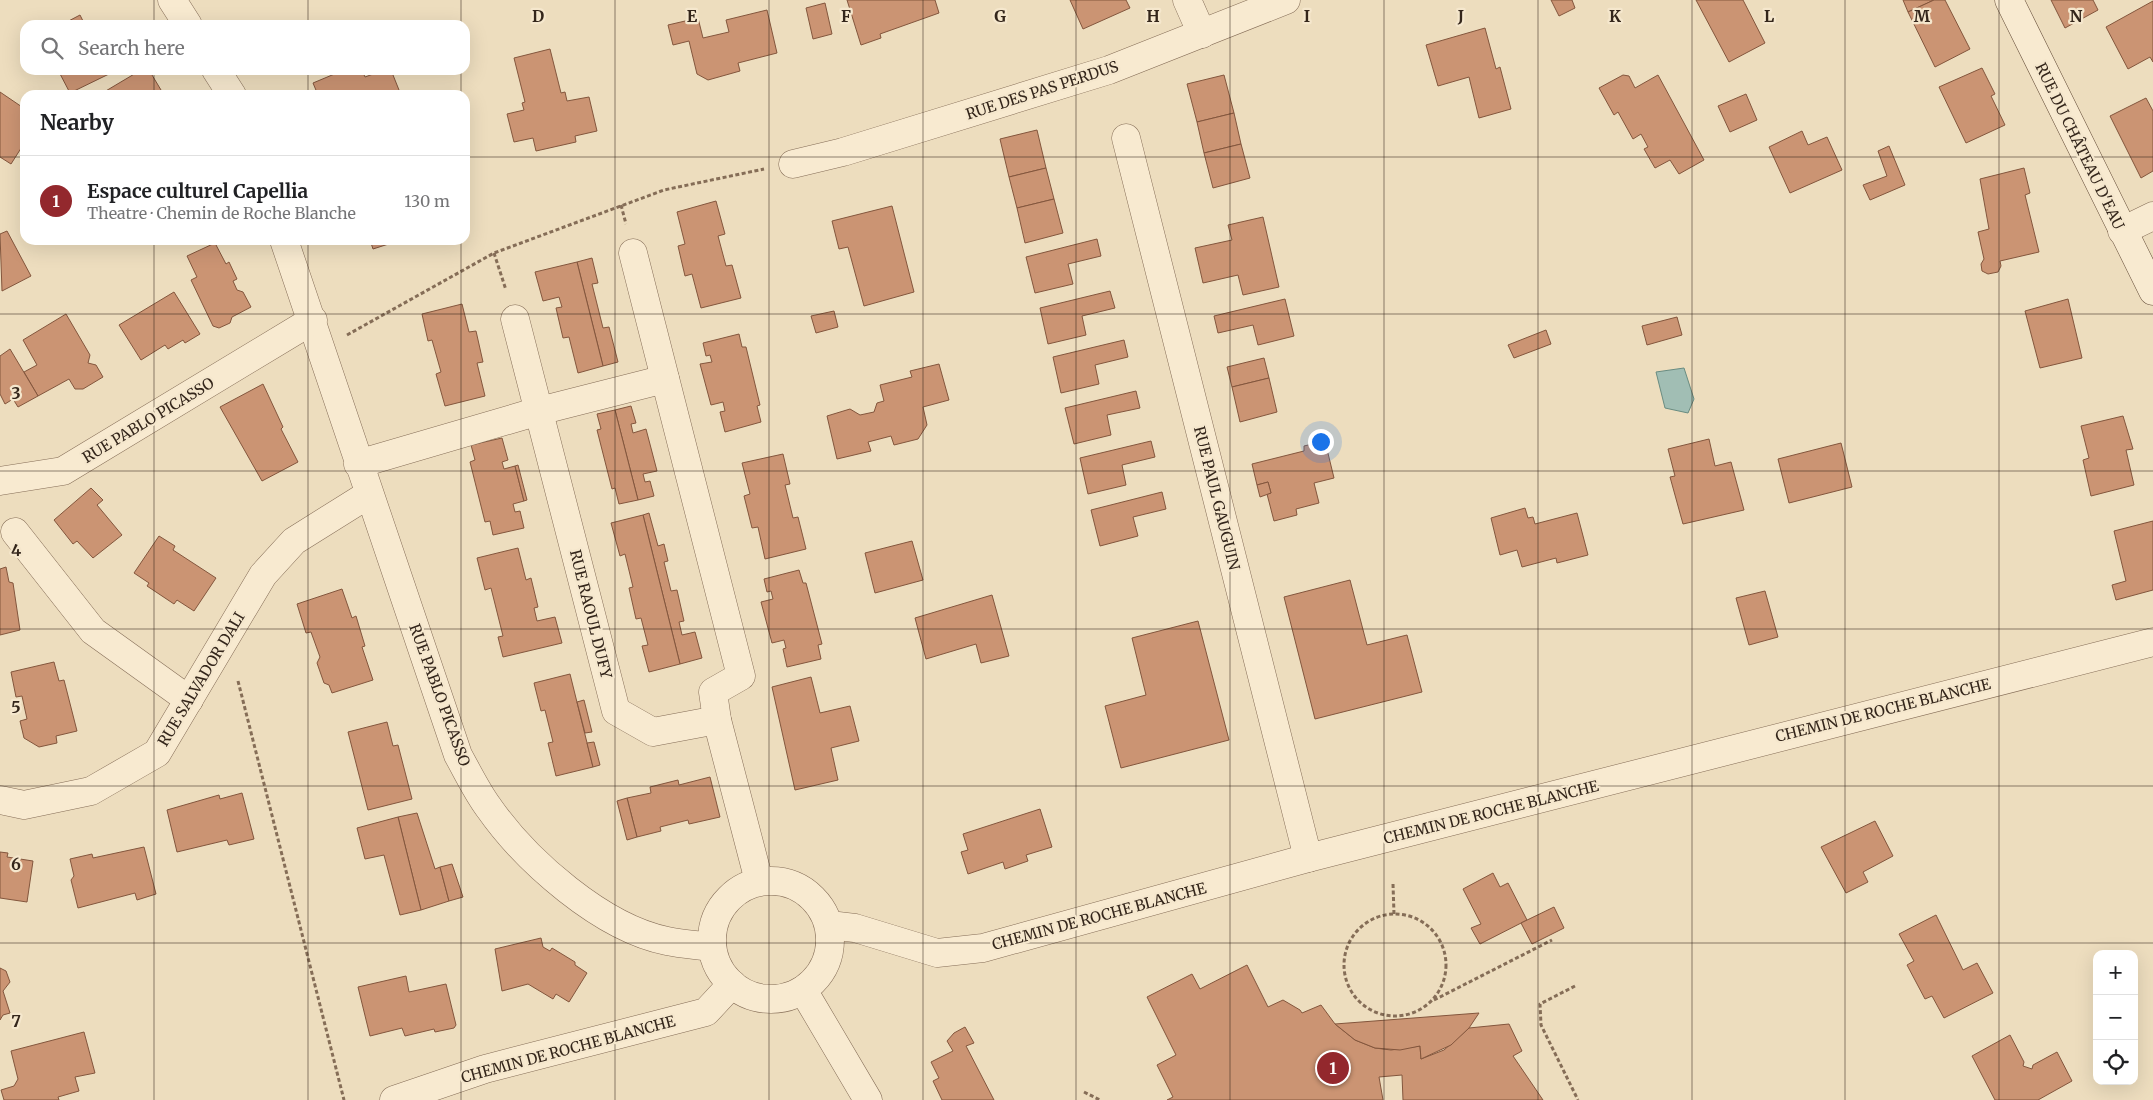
<!DOCTYPE html>
<html lang="en">
<head>
<meta charset="utf-8">
<style>
	body { margin:0; font-family:Merriweather,serif; background:#f2f2f2; color:#202124 }
	.controls { position:absolute; right:15px; bottom:15px; display:grid; overflow:hidden; border-radius:10px; box-shadow:0 5px 20px #0002 }
	.controls button { width:45px; height:45px; display:grid; place-items:center; padding:0; border:0; border-bottom:1px solid #e0e0e0; background:#fff; color:#202124; font:25px sans-serif }
	.you { position:absolute; left:1320px; top:441px; width:18px; height:18px; margin:-12px; border:4px solid #fff; border-radius:50%; background:#1a73e8; box-shadow:0 0 0 8px #1a73e833 }
	.badge { display:grid; place-items:center; width:32px; height:32px; border-radius:50%; background:#93282d; color:#fff; font-size:16px; font-weight:700 }
	.pin { position:absolute; translate:-50% -50%; border:2px solid #fff; box-shadow:0 1px 5px #0006 }
	.list { margin:0; padding:0; list-style:none }
	h2 { display:flex; justify-content:space-between; align-items:center; height:65px; margin:0; padding:0 20px; font-size:21px }
	h2 small { font-size:16px; font-weight:400; color:#757577 }
	.list li { display:grid; grid-template-columns:32px 1fr auto; gap:15px; align-items:center; box-sizing:border-box; height:90px; padding:0 20px; border-top:1px solid #e0e0e0 }
	.list b { display:block; font-size:19px; white-space:nowrap }
	.list p { margin:0; font-size:16px; white-space:nowrap; color:#757577 }
	.list em { font-size:16px; font-style:normal; color:#757577 }
	.icon { flex:none; width:28px; height:28px; fill:none; stroke:currentColor; stroke-width:2; stroke-linecap:round; stroke-linejoin:round }
	.map { position:relative; flex:none; width:2153px; height:1100px; overflow:hidden }
	.search { position:absolute; background:#fff; box-shadow:0 5px 20px #0002; left:20px; top:20px; width:450px; height:55px; display:flex; align-items:center; gap:12px; box-sizing:border-box; padding:0 18px; border-radius:15px; color:#757577; font-size:19px }
	.panel { position:absolute; background:#fff; box-shadow:0 5px 20px #0002; left:20px; top:90px; width:450px; height:155px; border-radius:15px }
	.map>svg:first-child { display:block }
	.water { fill:#a1beb4; stroke:#698c81 }
	.building { fill:#cb9473; stroke:#83563d }
	.lines { fill:none; stroke-linecap:round; stroke-linejoin:round }
	.street-casing { stroke:#856d57; stroke-width:29 }
	.secondary-casing { stroke:#664e3a; stroke-width:29 }
	.path { stroke:#856d57; stroke-width:3; stroke-dasharray:4 2.5; stroke-linecap:butt }
	.street { stroke:#f8ead0; stroke-width:28 }
	.secondary { stroke:#f8ead0; stroke-width:28 }
	.grid { fill:none; stroke:#34261b; stroke-width:1; stroke-opacity:0.55 }
	.labels { text-anchor:middle; dominant-baseline:central; stroke-width:4.5; stroke-linejoin:round; paint-order:stroke }
	.street-label { font-size:15px; fill:#34261b; stroke:#f5e7cd }
	.grid-label { font-size:16px; text-anchor:middle; font-weight:bold; fill:#34261b; stroke:#f5e7cd; stroke-width:4.5; stroke-linejoin:round; paint-order:stroke }
</style>
</head>
<body>
<div class="map">
<svg width="2153" height="1100" viewBox="0 0 2153 1100">
	<rect width="100%" height="100%" fill="#edddbe"/>
	<polygon class="water" points="1684,368 1694,399 1688,413 1665,408 1656,372"/>
	<g class="building">
		<polygon points="847,0 935,0 939,13 880,34 881,38 861,45"/>
		<polygon points="1070,0 1126,0 1130,8 1083,29"/>
		<polygon points="1551,0 1572,0 1575,8 1559,16"/>
		<polygon points="1696,0 1743,0 1765,43 1729,62"/>
		<polygon points="1903,0 1934,0 1908,12"/>
		<polygon points="1934,0 1945,0 1970,49 1935,67 1908,12"/>
		<polygon points="2051,0 2093,0 2098,10 2065,28"/>
		<polygon points="2153,1 2153,62 2150,57 2128,69 2106,27"/>
		<polygon points="825,3 832,34 813,39 806,8"/>
		<polygon points="767,10 777,53 738,63 740,71 708,80 697,74 689,41 673,45 668,25 698,18 703,38 729,32 726,20"/>
		<polygon points="80,15 85,25 61,25"/>
		<polygon points="1485,28 1496,69 1500,67 1511,109 1479,118 1469,77 1438,86 1426,45"/>
		<polygon points="550,49 561,93 565,92 567,101 589,97 597,131 575,136 576,142 536,151 533,138 514,142 507,114 524,110 522,103 525,102 514,58"/>
		<polygon points="1982,68 1995,94 1991,96 2005,125 1966,143 1939,87"/>
		<polygon points="58,70 107,70 109,74 70,93"/>
		<polygon points="141,70 149,70 164,95 99,95"/>
		<polygon points="344,70 362,70 365,77 384,70 391,70 401,95 318,95 313,83"/>
		<polygon points="1224,75 1234,113 1197,122 1187,84"/>
		<polygon points="1623,75 1629,76 1635,88 1658,75 1704,160 1679,174 1670,160 1655,168 1644,149 1648,147 1641,134 1633,139 1618,112 1614,115 1599,88"/>
		<polygon points="0,92 25,109 25,142 11,164 0,157"/>
		<polygon points="1746,94 1757,120 1730,132 1718,106"/>
		<polygon points="2146,98 2153,111 2153,171 2141,178 2110,116"/>
		<polygon points="1234,113 1241,144 1204,153 1197,122"/>
		<polygon points="1037,130 1046,168 1009,177 1000,139"/>
		<polygon points="1802,131 1808,145 1827,137 1842,170 1790,193 1769,147"/>
		<polygon points="1241,144 1250,178 1213,188 1204,153"/>
		<polygon points="1889,146 1905,185 1870,200 1863,185 1887,176 1878,151"/>
		<polygon points="1046,168 1054,199 1017,208 1009,177"/>
		<polygon points="2024,168 2030,193 2025,195 2039,252 2000,261 2001,266 1998,272 1988,274 1982,271 1981,264 1984,259 1978,232 1989,229 1980,179"/>
		<polygon points="1054,199 1063,233 1025,243 1017,208"/>
		<polygon points="716,201 725,234 718,236 726,266 732,265 741,298 701,308 692,274 685,276 678,246 685,244 677,212"/>
		<polygon points="892,206 914,292 864,306 848,247 839,249 832,221"/>
		<polygon points="1263,217 1279,287 1243,295 1238,275 1203,283 1195,248 1232,240 1228,225"/>
		<polygon points="7,231 31,276 2,291 0,234"/>
		<polygon points="1097,239 1101,256 1068,264 1073,284 1035,293 1026,257"/>
		<polygon points="370,240 401,240 373,249"/>
		<polygon points="215,243 226,264 229,262 237,279 233,281 237,290 243,292 251,307 232,317 230,323 219,328 213,326 191,280 197,277 187,256"/>
		<polygon points="592,258 598,283 592,284 603,328 609,327 618,362 603,366 577,262"/>
		<polygon points="577,262 603,366 578,373 569,337 563,338 556,308 562,307 559,297 543,301 535,272"/>
		<polygon points="1110,291 1115,308 1082,316 1086,335 1048,344 1040,308"/>
		<polygon points="174,292 200,334 185,343 183,340 168,349 165,345 141,360 119,325"/>
		<polygon points="1285,299 1294,336 1258,345 1253,325 1218,333 1214,316"/>
		<polygon points="2068,299 2082,358 2040,368 2025,311"/>
		<polygon points="462,304 469,332 476,331 483,362 477,363 485,396 445,406 436,374 441,372 432,340 428,341 422,314"/>
		<polygon points="834,311 838,327 816,333 811,316"/>
		<polygon points="66,314 90,355 88,363 96,365 103,377 83,389 75,389 69,379 38,396 24,372 37,365 23,340"/>
		<polygon points="1677,317 1682,335 1647,345 1642,326"/>
		<polygon points="1546,330 1551,344 1514,358 1508,345"/>
		<polygon points="739,334 742,347 746,347 760,405 757,406 761,422 725,432 720,412 725,411 723,402 711,405 700,364 712,362 710,355 706,356 703,343"/>
		<polygon points="1124,340 1128,357 1095,365 1099,384 1061,393 1053,357"/>
		<polygon points="10,349 38,396 18,407 13,399 5,404 0,394 0,356"/>
		<polygon points="1264,358 1269,378 1232,387 1227,367"/>
		<polygon points="939,364 949,400 923,407 927,425 918,439 894,445 891,436 868,442 871,451 837,459 827,416 850,409 860,415 874,412 877,403 884,401 880,385 912,377 910,371"/>
		<polygon points="1269,378 1277,412 1240,422 1232,387"/>
		<polygon points="263,384 283,427 281,429 298,462 262,481 220,407"/>
		<polygon points="1136,391 1140,408 1107,415 1111,435 1074,444 1065,408"/>
		<polygon points="631,406 636,423 631,424 633,433 646,429 657,471 643,474 645,482 650,481 654,496 638,500 615,410"/>
		<polygon points="615,410 638,500 619,504 615,488 612,489 597,430 601,429 597,414"/>
		<polygon points="2123,416 2133,449 2126,450 2134,485 2091,496 2083,460 2089,458 2081,426"/>
		<polygon points="502,438 508,460 502,462 504,469 515,466 524,501 513,504 515,512 520,511 524,528 493,535 490,521 485,522 470,462 475,460 471,445"/>
		<polygon points="1709,439 1715,466 1731,462 1744,510 1683,524 1670,477 1675,476 1668,449"/>
		<polygon points="1151,441 1155,457 1122,465 1126,485 1088,494 1080,458"/>
		<polygon points="1325,441 1334,478 1314,483 1319,503 1296,509 1297,515 1274,521 1267,494 1271,493 1268,482 1257,485 1252,464 1304,451 1304,446"/>
		<polygon points="1841,443 1852,487 1789,503 1778,459"/>
		<polygon points="783,454 790,484 785,485 793,518 798,517 806,549 765,559 758,527 752,528 744,496 750,494 742,463"/>
		<polygon points="518,465 527,500 524,501 515,466"/>
		<polygon points="1268,482 1271,493 1260,497 1257,485"/>
		<polygon points="91,488 103,500 97,505 122,535 93,558 77,541 73,544 54,520"/>
		<polygon points="1162,492 1166,509 1133,517 1138,536 1100,546 1091,510"/>
		<polygon points="1525,508 1528,518 1533,517 1535,524 1577,513 1588,555 1557,563 1556,558 1522,567 1517,550 1500,555 1491,518"/>
		<polygon points="649,513 658,546 664,544 668,561 664,562 671,591 677,590 684,621 679,622 682,635 695,632 702,658 680,664 643,515"/>
		<polygon points="643,515 680,664 649,672 642,646 648,645 641,618 636,619 629,588 633,587 625,554 620,556 611,523"/>
		<polygon points="2153,521 2153,590 2116,600 2112,585 2126,581 2114,531"/>
		<polygon points="159,536 175,546 173,550 216,578 194,611 177,600 174,604 147,586 149,583 134,573"/>
		<polygon points="912,541 923,580 875,593 865,553"/>
		<polygon points="518,548 526,580 531,578 538,607 534,608 537,621 555,617 562,643 503,657 498,637 503,636 491,588 485,590 477,558"/>
		<polygon points="6,567 9,582 13,583 20,630 0,635 0,569"/>
		<polygon points="799,570 803,583 806,583 822,644 818,645 821,659 787,667 783,649 786,648 784,640 772,643 761,602 773,599 771,591 767,592 764,579"/>
		<polygon points="1350,580 1367,645 1407,635 1422,692 1315,719 1284,597"/>
		<polygon points="342,589 352,618 356,616 365,646 362,647 373,680 332,693 329,685 324,683 317,663 320,657 311,632 306,633 297,604"/>
		<polygon points="1765,591 1778,637 1749,645 1736,598"/>
		<polygon points="992,595 1009,656 981,663 976,644 926,659 915,618"/>
		<polygon points="1198,621 1229,740 1121,768 1105,706 1146,695 1132,638"/>
		<polygon points="54,662 59,681 64,680 77,731 56,736 57,743 39,747 24,738 20,721 27,719 22,696 16,697 11,672"/>
		<polygon points="570,674 593,767 556,776 548,743 553,742 545,710 541,711 534,683"/>
		<polygon points="811,677 820,713 850,706 859,741 831,748 838,780 795,790 772,687"/>
		<polygon points="584,700 592,732 585,733 577,702"/>
		<polygon points="387,722 393,746 398,745 412,799 368,810 348,732"/>
		<polygon points="594,742 600,765 593,767 587,743"/>
		<polygon points="710,777 720,817 689,824 688,820 660,827 661,831 637,837 627,798 651,793 650,787 678,780 679,785"/>
		<polygon points="242,793 254,839 229,845 227,840 177,852 167,810 219,795 220,799"/>
		<polygon points="627,798 637,837 627,840 617,801"/>
		<polygon points="1040,809 1052,847 1026,855 1028,861 1005,869 1003,862 968,874 961,852 968,850 963,834"/>
		<polygon points="417,813 435,869 440,867 449,901 421,910 398,817"/>
		<polygon points="398,817 421,910 400,915 384,855 365,859 357,828"/>
		<polygon points="1875,821 1893,856 1863,872 1868,882 1846,893 1821,847"/>
		<polygon points="144,847 156,894 137,900 135,893 78,908 71,880 74,876 70,859 92,854 93,858"/>
		<polygon points="0,852 8,853 7,857 33,861 27,902 0,898"/>
		<polygon points="452,864 463,897 449,901 440,867"/>
		<polygon points="1493,873 1500,887 1508,883 1527,920 1480,944 1471,928 1481,924 1463,889"/>
		<polygon points="1554,907 1564,928 1532,944 1521,923"/>
		<polygon points="1936,915 1963,970 1977,963 1993,993 1944,1018 1932,996 1925,999 1907,965 1914,961 1899,934"/>
		<polygon points="541,938 543,947 550,951 552,948 575,962 575,965 587,973 569,1002 556,994 553,999 528,984 502,991 495,949"/>
		<polygon points="1247,965 1268,1007 1283,1000 1300,1010 1302,1013 1321,1005 1335,1024 1355,1040 1375,1048 1391,1050 1420,1046 1421,1059 1444,1050 1469,1028 1509,1024 1522,1051 1513,1056 1543,1100 1403,1100 1402,1075 1379,1077 1383,1100 1167,1100 1173,1097 1157,1065 1176,1055 1147,997 1192,974 1200,989"/>
		<polygon points="0,968 6,971 10,982 3,991 10,1013 3,1015 0,1020"/>
		<polygon points="406,976 409,992 446,984 456,1025 454,1028 435,1032 434,1029 405,1036 402,1028 370,1036 358,987"/>
		<polygon points="1479,1013 1469,1028 1451,1045 1421,1059 1420,1046 1400,1050 1375,1048 1355,1040 1335,1024"/>
		<polygon points="965,1027 974,1043 966,1046 994,1100 942,1100 933,1081 939,1078 931,1062 953,1051 947,1041 954,1033"/>
		<polygon points="84,1032 95,1073 75,1077 79,1091 58,1097 59,1100 4,1100 1,1090 14,1086 18,1079 11,1051"/>
		<polygon points="2010,1035 2024,1062 2023,1066 2032,1069 2033,1065 2057,1052 2072,1081 2038,1100 1995,1100 1972,1056"/>
	</g>
	<g class="lines">
		<g class="street-casing">
			<g id="street">
				<polyline points="172,0 188,25"/>
				<polyline points="1187,0 1202,34"/>
				<polyline points="216,70 232,95"/>
				<polyline points="1126,138 1308,858"/>
				<polyline points="793,164 843,152 1109,70 1286,0"/>
				<polyline points="2122,231 2153,216"/>
				<path d="M284 240 458 755C468 773 477 792 489 808 526 861 602 928 667 941 681 944 697 945 712 947"/>
				<polyline points="633,253 741,676 713,692 717,720 759,881"/>
				<polyline points="515,319 616,711 653,732 717,720"/>
				<polyline points="358,464 539,411 665,379"/>
				<polyline points="0,481 63,471 313,320"/>
				<polyline points="15,532 93,631 189,700"/>
				<polyline points="0,800 24,805 91,791 157,753 263,575 294,541 369,494"/>
				<circle cx="771" cy="940" r="59"/>
				<polyline points="829,925 855,928 937,953 983,948 1308,858 2153,642"/>
				<polyline points="803,990 868,1100"/>
				<polyline points="394,1100 485,1069 706,1012 732,984"/>
			</g>
		</g>
		<g class="secondary-casing">
			<polyline id="secondary" points="2009,0 2153,291"/>
		</g>
		<g class="path">
			<polyline points="621,205 626,224"/>
			<polyline points="494,253 506,290"/>
			<polyline points="347,335 494,253 664,190 764,169"/>
			<polyline points="238,681 344,1100"/>
			<polyline points="1393,884 1394,914"/>
			<circle cx="1395" cy="965" r="51"/>
			<polyline points="1575,986 1540,1004 1541,1025 1578,1100"/>
			<polyline points="1434,1000 1552,940"/>
			<polyline points="1084,1092 1100,1100"/>
		</g>
		<use href="#street" class="street"/>
		<use href="#secondary" class="secondary"/>
	</g>
	<path class="grid" d="M154 0V25M308 0V25M461 0V25M615 0V1100M769 0V1100M923 0V1100M1076 0V1100M1230 0V1100M1384 0V1100M1538 0V1100M1692 0V1100M1845 0V1100M1999 0V1100M154 70V95M308 70V95M461 70V95M0 157H25M465 157H2153M154 240V1100M308 240V1100M461 240V1100M0 314H2153M0 471H2153M0 629H2153M0 786H2153M0 943H2153"/>
	<g class="labels">
		<g class="street-label">
			<text transform="translate(1042 90) rotate(-18)">RUE DES PAS PERDUS</text>
			<text transform="translate(2080 146) rotate(64)">RUE DU CHÂTEAU D'EAU</text>
			<text transform="translate(148 420) rotate(-31)">RUE PABLO PICASSO</text>
			<text transform="translate(1217 498) rotate(76)">RUE PAUL GAUGUIN</text>
			<text transform="translate(591 614) rotate(76)">RUE RAOUL DUFY</text>
			<text transform="translate(201 679) rotate(-59)">RUE SALVADOR DALI</text>
			<text transform="translate(440 695) rotate(70)">RUE PABLO PICASSO</text>
			<text transform="translate(1883 710) rotate(-14)">CHEMIN DE ROCHE BLANCHE</text>
			<text transform="translate(1491 812) rotate(-14)">CHEMIN DE ROCHE BLANCHE</text>
			<text transform="translate(1099 916) rotate(-15)">CHEMIN DE ROCHE BLANCHE</text>
			<text transform="translate(568 1049) rotate(-15)">CHEMIN DE ROCHE BLANCHE</text>
		</g>
	</g>
	<g class="grid-label">
		<text x="538" y="22">D</text>
		<text x="692" y="22">E</text>
		<text x="846" y="22">F</text>
		<text x="1000" y="22">G</text>
		<text x="1153" y="22">H</text>
		<text x="1307" y="22">I</text>
		<text x="1461" y="22">J</text>
		<text x="1615" y="22">K</text>
		<text x="1769" y="22">L</text>
		<text x="1922" y="22">M</text>
		<text x="2076" y="22">N</text>
		<text x="16" y="399">3</text>
		<text x="16" y="556">4</text>
		<text x="16" y="713">5</text>
		<text x="16" y="870">6</text>
		<text x="16" y="1027">7</text>
	</g>
</svg>
<div class="controls">
<button>+</button>
<button>−</button>
<button><svg class="icon" aria-label="locate" viewBox="0 0 24 24"><circle cx="12" cy="12" r="6"/><path d="M12 2v4M12 18v4M2 12h4M18 12h4"/></svg></button>
</div>
<div class="you"></div>
<div class="pin badge" style="left:1333px;top:1068px">1</div>
<div class="search"><svg class="icon" aria-label="search" viewBox="0 0 24 24"><circle cx="10" cy="10" r="6"/><path d="M15 15l6 6"/></svg>Search here</div>
<section class="panel">
<h2>Nearby<small></small></h2>
<ul class="list">
<li><span class="badge">1</span><div><b>Espace culturel Capellia</b><p>Theatre · Chemin de Roche Blanche</p></div><em>130 m</em></li>
</ul>
</section>
</div>
</body>
</html>
